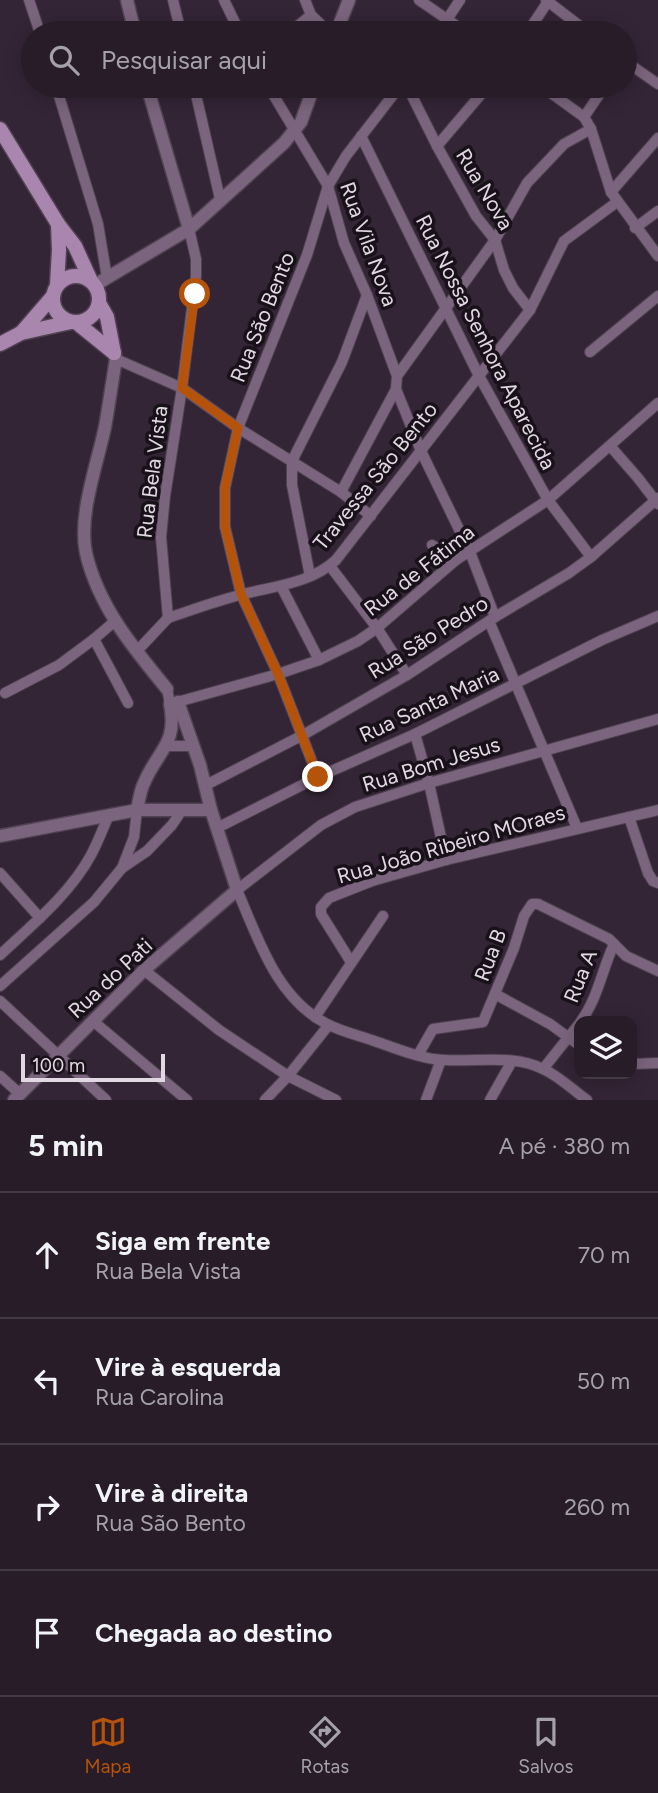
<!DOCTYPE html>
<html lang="pt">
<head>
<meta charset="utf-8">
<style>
	body { margin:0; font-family:Figtree,sans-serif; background:#332934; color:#f1f3f6 }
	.controls { position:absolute; right:21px; bottom:21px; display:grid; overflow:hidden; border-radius:14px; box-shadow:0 4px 18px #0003 }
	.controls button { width:63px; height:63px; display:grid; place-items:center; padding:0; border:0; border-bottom:2px solid #433a45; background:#271c28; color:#f1f3f6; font:35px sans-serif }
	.scale { position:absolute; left:21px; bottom:18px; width:144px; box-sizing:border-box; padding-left:7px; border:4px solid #e2d8e3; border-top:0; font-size:19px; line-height:24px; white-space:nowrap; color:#e2d8e3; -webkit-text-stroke:5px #181119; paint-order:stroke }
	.stop { position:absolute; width:21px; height:21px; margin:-16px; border:5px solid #b45309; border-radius:50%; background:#fff }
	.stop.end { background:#b45309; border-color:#fff; box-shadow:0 2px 7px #0008 }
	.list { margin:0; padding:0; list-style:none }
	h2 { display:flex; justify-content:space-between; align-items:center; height:91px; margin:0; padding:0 28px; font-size:30px }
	h2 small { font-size:23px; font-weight:400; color:#a4a1a8 }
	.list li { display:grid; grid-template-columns:46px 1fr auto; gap:21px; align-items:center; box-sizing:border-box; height:126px; padding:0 28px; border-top:2px solid #433a45 }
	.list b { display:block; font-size:26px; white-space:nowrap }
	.list p { margin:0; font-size:23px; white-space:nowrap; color:#a4a1a8 }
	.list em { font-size:23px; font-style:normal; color:#a4a1a8 }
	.icon { flex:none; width:38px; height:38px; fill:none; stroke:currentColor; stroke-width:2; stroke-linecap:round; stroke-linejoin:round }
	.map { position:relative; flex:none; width:658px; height:1100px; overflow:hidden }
	.search { position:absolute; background:#271c28; box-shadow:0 4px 18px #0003; left:21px; right:21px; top:21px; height:77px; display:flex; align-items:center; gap:18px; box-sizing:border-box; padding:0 24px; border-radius:38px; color:#a4a1a8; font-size:26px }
	.sheet { height:595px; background:#271c28 }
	nav { display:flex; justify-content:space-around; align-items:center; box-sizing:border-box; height:98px; border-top:2px solid #433a45; background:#271c28; font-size:19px; color:#a4a1a8 }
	nav a { display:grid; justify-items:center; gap:4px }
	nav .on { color:#b45309 }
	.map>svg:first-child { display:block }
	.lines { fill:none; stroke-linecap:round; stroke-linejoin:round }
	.minor-casing { stroke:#504252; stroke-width:12 }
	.tertiary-casing { stroke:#504252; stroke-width:15 }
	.secondary-casing { stroke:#504252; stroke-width:17 }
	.minor { stroke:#7b657e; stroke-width:10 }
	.tertiary { stroke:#7b657e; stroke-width:12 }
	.secondary { stroke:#a986ad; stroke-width:14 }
	.route { stroke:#b45309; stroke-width:9 }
	.labels { text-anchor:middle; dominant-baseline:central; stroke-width:7; stroke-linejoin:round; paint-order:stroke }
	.street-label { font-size:21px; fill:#e2d8e3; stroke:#181119 }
</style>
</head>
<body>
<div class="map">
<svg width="658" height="1100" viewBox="0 0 658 1100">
	<rect width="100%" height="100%" fill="#342536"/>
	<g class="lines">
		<g class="minor-casing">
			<g id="minor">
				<polyline points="29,0 40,33"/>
				<polyline points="173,0 181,33"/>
				<polyline points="224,0 240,33"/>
				<polyline points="305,0 311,15 330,33"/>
				<polyline points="419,0 467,33"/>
				<polyline points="546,0 589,33"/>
				<polyline points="289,33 311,15"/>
				<polyline points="438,33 460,0"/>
				<polyline points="527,33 549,0"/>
				<polyline points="625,61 658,84"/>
				<polyline points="56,86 98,224 107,278"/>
				<polyline points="194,86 220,199"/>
				<polyline points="268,86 328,186 344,243 367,295 397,376"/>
				<polyline points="407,86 437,146 476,216 495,240 504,270 513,288 530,310"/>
				<polyline points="541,86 584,117 591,129 611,192 658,256"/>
				<polyline points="584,117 605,86"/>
				<polyline points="361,136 479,376 548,500 591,557"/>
				<polyline points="437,146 488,86"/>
				<polyline points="611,192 658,138"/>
				<polyline points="635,228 658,211"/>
				<polyline points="590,352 658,296"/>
				<polyline points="116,359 182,388 238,428 341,492 371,516"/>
				<polyline points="396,389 421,451 470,552 495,617"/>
				<polyline points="611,447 638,478 658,504"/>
				<polyline points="341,492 396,389 397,376 495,240 527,183 564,144 591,129"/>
				<polyline points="432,545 456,560"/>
				<polyline points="330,566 377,628 407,675"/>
				<polyline points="310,576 292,485 292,461 342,362 367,295"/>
				<polyline points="281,586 319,660"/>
				<path d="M168 618C192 610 216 601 240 595 273 586 310 584 336 560L530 310 564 241 617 202"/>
				<polyline points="168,618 161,537 165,496 182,388 196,276 196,259 189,229"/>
				<polyline points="115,621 94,639 128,703"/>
				<polyline points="489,621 577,828"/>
				<polyline points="137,651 168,618"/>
				<polyline points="167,689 170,704 278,674 319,660 358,641 377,628 456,560 548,500 658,403"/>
				<polyline points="5,693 59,665 94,639"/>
				<polyline points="415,734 429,783 446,860"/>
				<polyline points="167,746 193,746"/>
				<polyline points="318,777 278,674 241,594 225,527 225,488 238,428 307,255 328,186 346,156 400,86"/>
				<polyline points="206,785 303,735 407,675 495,617 569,573 591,557 658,498"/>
				<polyline points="629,817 648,873 653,881 658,883"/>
				<polyline points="217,828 318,777 415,734 602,640 658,616"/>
				<polyline points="122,868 134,837 137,810"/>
				<polyline points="0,873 40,918"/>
				<path d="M0 955C32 925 70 894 91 855 98 842 103 828 109 815"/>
				<polyline points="351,962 321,914 321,907 329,898 372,881 446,860 658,810"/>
				<polyline points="144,970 219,1030 288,1076 336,1100"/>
				<polyline points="0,986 94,902 122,868 147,851 172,825 182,810"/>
				<polyline points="495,994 550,1024 579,1045"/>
				<polyline points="0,1001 106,1100"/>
				<polyline points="315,1017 383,916"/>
				<polyline points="93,1021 187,1100"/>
				<path d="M581 1021C598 998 602 970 614 944"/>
				<polyline points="418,1055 433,1029 483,1022 514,948 524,916 532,904 538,904 609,939 626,956 658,971"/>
				<polyline points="632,1064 658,1063"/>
				<polyline points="543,1069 579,1024"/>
				<polyline points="0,1076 20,1094"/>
				<polyline points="265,1100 288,1076 328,1026"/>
				<polyline points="426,1100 441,1060"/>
				<polyline points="490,1100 512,1061"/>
				<path d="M587 1100C573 1090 559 1076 543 1069 513 1054 477 1062 444 1060 421 1059 398 1049 377 1042 361 1036 342 1032 327 1024 276 998 258 938 237 890L321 825 355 807 429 783 658 719"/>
			</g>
		</g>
		<g class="tertiary-casing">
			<g id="tertiary">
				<polyline points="127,0 135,33"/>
				<polyline points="336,33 349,0"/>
				<polyline points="147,86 189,229"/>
				<polyline points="95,285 189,229 284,143 301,122 314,86"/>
				<path d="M114 353 116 359C112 382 109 405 105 427 97 465 78 516 86 553 98 606 134 649 167 689"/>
				<path d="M137 810C139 801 140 791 144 783 158 750 178 744 170 704"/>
				<polyline points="0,836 137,810 211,810"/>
				<polyline points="14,1100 144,970 237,890 211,810 200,765 178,702"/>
			</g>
		</g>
		<g class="secondary-casing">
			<g id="secondary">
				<polyline points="0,129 58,224 75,246 91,281"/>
				<circle cx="76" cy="299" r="23"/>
				<polyline points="57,285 59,250 58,224"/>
				<polyline points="99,303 107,317 114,353"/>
				<polyline points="77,323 114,353"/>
				<polyline points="21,333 53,296"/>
				<polyline points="0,344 21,333 71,322"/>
			</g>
		</g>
		<use href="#minor" class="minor"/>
		<use href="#tertiary" class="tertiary"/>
		<use href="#secondary" class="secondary"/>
	</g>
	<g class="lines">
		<polyline class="route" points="195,294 182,388 238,428 225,488 225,527 241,594 278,674 318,777"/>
	</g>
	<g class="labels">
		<g class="street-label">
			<text transform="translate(485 189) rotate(59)">Rua Nova</text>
			<text transform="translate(369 244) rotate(70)">Rua Vila Nova</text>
			<text transform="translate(262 317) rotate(-68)">Rua São Bento</text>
			<text transform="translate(486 342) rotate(63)">Rua Nossa Senhora Aparecida</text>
			<text transform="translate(152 472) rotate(-83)">Rua Bela Vista</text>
			<text transform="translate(375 476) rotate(-51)">Travessa São Bento</text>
			<text transform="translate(419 570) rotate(-38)">Rua de Fátima</text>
			<text transform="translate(428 637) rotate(-32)">Rua São Pedro</text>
			<text transform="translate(429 704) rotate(-25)">Rua Santa Maria</text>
			<text transform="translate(431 764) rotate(-17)">Rua Bom Jesus</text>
			<text transform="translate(451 844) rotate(-16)">Rua João Ribeiro MOraes</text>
			<text transform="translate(490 955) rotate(-69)">Rua B</text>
			<text transform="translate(580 976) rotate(-68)">Rua A</text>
			<text transform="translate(110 978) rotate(-43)">Rua do Pati</text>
		</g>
	</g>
</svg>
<div class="controls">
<button><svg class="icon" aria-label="layers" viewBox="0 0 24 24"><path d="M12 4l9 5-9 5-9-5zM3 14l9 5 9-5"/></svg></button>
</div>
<div class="scale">100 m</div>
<div class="stop" style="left:195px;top:294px"></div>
<div class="stop end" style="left:318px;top:777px"></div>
<div class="search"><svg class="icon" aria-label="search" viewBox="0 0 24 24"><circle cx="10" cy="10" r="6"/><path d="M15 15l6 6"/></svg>Pesquisar aqui</div>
</div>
<section class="sheet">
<h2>5 min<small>A pé · 380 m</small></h2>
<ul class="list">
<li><svg class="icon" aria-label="ahead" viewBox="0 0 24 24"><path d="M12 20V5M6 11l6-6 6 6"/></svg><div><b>Siga em frente</b><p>Rua Bela Vista</p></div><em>70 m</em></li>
<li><svg class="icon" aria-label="left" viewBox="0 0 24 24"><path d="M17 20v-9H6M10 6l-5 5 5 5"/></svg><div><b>Vire à esquerda</b><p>Rua Carolina</p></div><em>50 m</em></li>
<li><svg class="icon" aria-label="right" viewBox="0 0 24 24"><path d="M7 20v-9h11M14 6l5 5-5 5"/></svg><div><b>Vire à direita</b><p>Rua São Bento</p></div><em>260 m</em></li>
<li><svg class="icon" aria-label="arrive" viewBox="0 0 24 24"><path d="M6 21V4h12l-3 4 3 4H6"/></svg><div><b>Chegada ao destino</b></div></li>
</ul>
</section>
<nav>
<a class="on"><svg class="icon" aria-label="map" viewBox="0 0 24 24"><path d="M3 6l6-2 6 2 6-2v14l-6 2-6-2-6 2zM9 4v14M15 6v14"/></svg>Mapa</a>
<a><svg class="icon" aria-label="directions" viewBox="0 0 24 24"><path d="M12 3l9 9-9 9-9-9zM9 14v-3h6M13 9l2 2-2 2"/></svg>Rotas</a>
<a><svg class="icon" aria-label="saved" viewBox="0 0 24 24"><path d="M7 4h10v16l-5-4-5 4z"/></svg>Salvos</a>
</nav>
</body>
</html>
